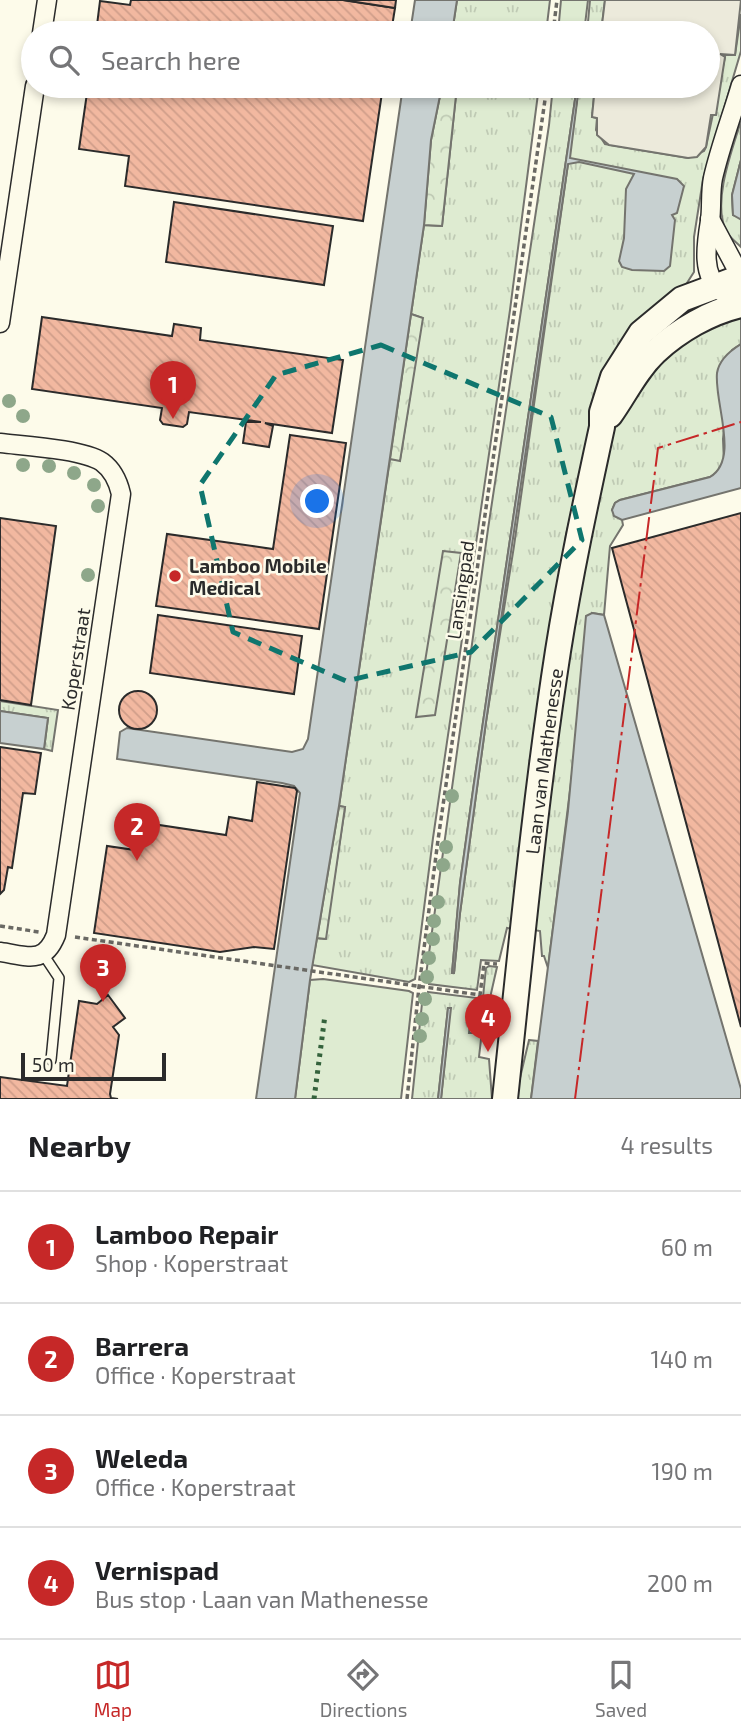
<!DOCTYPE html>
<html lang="en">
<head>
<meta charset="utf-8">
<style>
	body { margin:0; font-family:"Exo 2",sans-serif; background:#f6f6f6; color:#202124 }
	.scale { position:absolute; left:21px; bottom:18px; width:145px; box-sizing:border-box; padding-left:7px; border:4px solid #2b2b2b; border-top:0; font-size:19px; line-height:24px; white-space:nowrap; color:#2b2b2b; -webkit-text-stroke:5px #fdfbea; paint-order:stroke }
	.you { position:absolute; left:318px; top:502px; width:24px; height:24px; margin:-18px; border:5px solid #fff; border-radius:50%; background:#1a73e8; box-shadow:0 0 0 10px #1a73e833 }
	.badge { display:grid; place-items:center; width:46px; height:46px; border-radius:50%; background:#c62828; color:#fff; font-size:23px; font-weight:700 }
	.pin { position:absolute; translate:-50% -58px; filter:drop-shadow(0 2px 4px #0008) }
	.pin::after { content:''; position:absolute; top:37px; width:24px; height:21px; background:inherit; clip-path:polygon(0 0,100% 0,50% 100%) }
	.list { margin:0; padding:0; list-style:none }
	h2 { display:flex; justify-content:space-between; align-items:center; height:91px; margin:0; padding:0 28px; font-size:30px }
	h2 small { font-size:23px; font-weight:400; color:#757577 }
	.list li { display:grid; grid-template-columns:46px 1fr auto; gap:21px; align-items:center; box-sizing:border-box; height:112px; padding:0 28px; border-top:2px solid #e0e0e0 }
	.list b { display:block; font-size:26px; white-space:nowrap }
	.list p { margin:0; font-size:23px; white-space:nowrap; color:#757577 }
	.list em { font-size:23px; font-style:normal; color:#757577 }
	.icon { flex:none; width:38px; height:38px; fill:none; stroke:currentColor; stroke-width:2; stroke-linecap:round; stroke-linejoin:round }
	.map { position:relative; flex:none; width:741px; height:1099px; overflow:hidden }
	.search { position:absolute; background:#fff; box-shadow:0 4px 10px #0003; left:21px; right:21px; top:21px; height:77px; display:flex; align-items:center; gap:18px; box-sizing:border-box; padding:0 24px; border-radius:38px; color:#757577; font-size:26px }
	.sheet { height:539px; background:#fff }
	nav { display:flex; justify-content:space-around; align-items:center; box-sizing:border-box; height:98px; border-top:2px solid #e0e0e0; background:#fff; font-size:19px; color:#757577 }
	nav a { display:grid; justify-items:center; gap:4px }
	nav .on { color:#c62828 }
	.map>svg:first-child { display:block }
	.grass { fill:url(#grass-tufts); stroke:#74746e; stroke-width:2 }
	.forest { fill:url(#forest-crowns); stroke:#74746e; stroke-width:2 }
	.green { fill:#deebd1; stroke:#74746e; stroke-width:2 }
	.parking { fill:#eceadb; stroke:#74746e; stroke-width:2 }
	.water { fill:#c7d0d0; stroke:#74746e; stroke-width:2 }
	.building { fill:url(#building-back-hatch); stroke:#2b2b2b; stroke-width:2 }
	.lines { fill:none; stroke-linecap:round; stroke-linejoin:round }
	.lane-casing { stroke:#2b2b2b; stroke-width:12 }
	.street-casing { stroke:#2b2b2b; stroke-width:21 }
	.secondary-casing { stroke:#2b2b2b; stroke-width:28 }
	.path { stroke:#6a6964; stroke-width:3.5; stroke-dasharray:5 3.5; stroke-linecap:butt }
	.lane { stroke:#fdfbea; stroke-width:9 }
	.street { stroke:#fdfbea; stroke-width:18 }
	.secondary { stroke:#fdfbea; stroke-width:24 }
	.hedge { stroke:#34623c; stroke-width:5; stroke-dasharray:3.5 5; stroke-linecap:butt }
	.power { stroke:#c62828; stroke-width:2; stroke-dasharray:24 5 3.5 5; stroke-linecap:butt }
	.tree { fill:#8ea78a }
	.marked { fill:none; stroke:#0f766e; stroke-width:5; stroke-dasharray:14 9; stroke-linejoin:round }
	.poi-dot { fill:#c62828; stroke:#fdfbea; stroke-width:2.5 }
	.labels { text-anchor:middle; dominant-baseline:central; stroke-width:5; stroke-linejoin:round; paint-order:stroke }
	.poi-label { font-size:19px; font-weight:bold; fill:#2b2b2b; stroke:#fdfbea; text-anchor:start }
	.street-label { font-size:19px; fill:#2b2b2b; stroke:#fdfbea }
</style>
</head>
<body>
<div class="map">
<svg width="741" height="1099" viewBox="0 0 741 1099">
	<defs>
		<pattern id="grass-tufts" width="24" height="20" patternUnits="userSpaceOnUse" patternTransform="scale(1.75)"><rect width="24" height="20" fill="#deebd1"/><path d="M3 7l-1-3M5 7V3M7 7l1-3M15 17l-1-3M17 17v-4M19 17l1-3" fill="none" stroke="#bfcab4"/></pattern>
		<pattern id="forest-crowns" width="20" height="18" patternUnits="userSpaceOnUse" patternTransform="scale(1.75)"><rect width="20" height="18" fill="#deebd1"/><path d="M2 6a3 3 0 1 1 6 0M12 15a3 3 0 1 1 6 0" fill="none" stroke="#bfcab4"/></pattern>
		<pattern id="building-back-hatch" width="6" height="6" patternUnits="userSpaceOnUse" patternTransform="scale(1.75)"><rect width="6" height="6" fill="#f2b8a0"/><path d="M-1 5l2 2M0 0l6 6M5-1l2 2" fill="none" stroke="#d09e8a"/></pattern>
	</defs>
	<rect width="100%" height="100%" fill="#fdfbea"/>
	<g class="grass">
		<polygon points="457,0 550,0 546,33 452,33"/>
		<polygon points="561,0 588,0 584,33 558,33"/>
		<polygon points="590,0 605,0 601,33 587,33"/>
		<polygon points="741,14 741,51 703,179 694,237 694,272 590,434 566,535 513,929 507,928 499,961 481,960 477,990 429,984 429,982 425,982 488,529 549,125 553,86 577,86 474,783 460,883 452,973 454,973 460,913 486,722 514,546 579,86 595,86 592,117 597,118 596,130 605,144 688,158 704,151 706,147 725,57 720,55 735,55"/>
		<polygon points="457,86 539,86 510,310 433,838 415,979 409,982 312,965 317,938 325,939 345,807 339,806 390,459 400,460 422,318 411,314 424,225 442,226"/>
		<path d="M741 121V160L732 195 733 215 741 218V247C736 242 729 237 726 231 712 202 732 150 741 121Z"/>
		<polygon points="741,312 741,344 732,350 723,439 724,463 716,473 710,477 620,500 615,503 612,510 622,520 623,525 610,546 604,615 592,613 548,968 544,956 542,956 540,931 534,930 563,679 599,488 616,422 665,351"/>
		<polygon points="0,701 58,710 52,751 44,749 48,718 0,711"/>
		<polygon points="489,966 497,967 490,998 483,997 486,968"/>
		<polygon points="428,992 477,998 476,1004 472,1004 469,1033 477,1033 481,1005 485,1005 479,1057 489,1059 492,1099 441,1099 450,1008 448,1008 438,1099 412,1099 423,994 428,995"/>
		<polygon points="529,1040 538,1041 531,1099 515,1099"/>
	</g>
	<g class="forest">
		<polygon points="442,86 457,86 442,226 424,225 431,140"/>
		<polygon points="411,314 423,318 400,461 390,459"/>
		<polygon points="443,551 461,553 435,715 416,717"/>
		<polygon points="339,806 345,807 326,939 317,938"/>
	</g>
	<polygon class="green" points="323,979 409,991 413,993 401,1099 295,1099 310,980"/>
	<polygon class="parking" points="605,0 741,0 735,55 720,54 725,57 716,115 711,115 706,147 697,157 688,158 609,145 597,135 597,118 592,117 595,86 708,86 708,33 601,33"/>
	<g class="water">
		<polygon points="415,0 457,0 452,33 410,33"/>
		<polygon points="403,86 442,86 431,140 424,225 339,806 310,980 295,1099 256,1099 300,793 294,786 282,783 117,759 120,732 127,728 292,752 303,749 308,739"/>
		<polygon points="577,86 579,86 570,158 677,179 684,186 677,213 672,215 675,220 670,266 664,271 632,270 622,267 619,261 624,238 626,189 634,174 579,162 568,164 486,722 460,913 454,973 452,973 460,883 474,783"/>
		<polygon points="741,160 741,218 740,219 733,215 732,195"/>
		<path d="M741 344V488L622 520 614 516 612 510 615 503 620 500 710 477C740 459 714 403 717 373 719 360 731 350 741 344Z"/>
		<polygon points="592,613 604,615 741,1089 741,1099 531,1099 568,811 586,616"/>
		<polygon points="0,711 48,718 44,749 0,743"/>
		<polygon points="448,1008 451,1008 441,1099 438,1099"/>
	</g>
	<g class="building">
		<polygon points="131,0 343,0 395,8 391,33 96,33 100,1 130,5"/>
		<polygon points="343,0 396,0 395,8"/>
		<polygon points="88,86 383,86 363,221 125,186 129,156 79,149"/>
		<polygon points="174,202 333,226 324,285 166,262"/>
		<polygon points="42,317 172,336 174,324 201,328 200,340 343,360 332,433 265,423 273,426 269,447 243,443 246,422 261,422 189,412 187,424 183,427 163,424 160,420 162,408 32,389"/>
		<polygon points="290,435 346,443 319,629 156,606 167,534 273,549"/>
		<polygon points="741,513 741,1027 612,548"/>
		<polygon points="0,518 56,526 31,705 0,700"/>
		<polygon points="158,615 302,636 294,694 150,673"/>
		<circle cx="138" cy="710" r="19"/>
		<polygon points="0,747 41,753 35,794 23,793 12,868 8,867 4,890 0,894"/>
		<polygon points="257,782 295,788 297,791 274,949 254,947 220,952 94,933 107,846 135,850 139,822 226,835 229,817 252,821"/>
		<polygon points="108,995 125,1018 113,1027 119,1035 110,1094 111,1098 118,1099 0,1099 0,1077 67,1086 79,1001 97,1004"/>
	</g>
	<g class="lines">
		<g class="lane-casing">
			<polyline id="lane" points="43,954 59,978 51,1060"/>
		</g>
		<g class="street-casing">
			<g id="street">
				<polyline points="42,33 47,0"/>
				<polyline points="710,219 741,277 737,305"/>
				<path d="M722 292C701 276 706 245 710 221 712 207 710 193 713 178 720 147 732 116 741 85"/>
				<polyline points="0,323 35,86"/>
				<path d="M0 443C25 446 82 449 102 462 113 470 118 481 121 494L56 935C44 965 28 956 0 952"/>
			</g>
		</g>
		<g class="secondary-casing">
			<g id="secondary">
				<path d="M610 415C625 394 636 370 655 352 679 330 710 312 741 305"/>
				<path id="s1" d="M505 1099C521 950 535 799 558 651 570 575 586 501 602 427V412L613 377 641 333 682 299 741 277"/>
			</g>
		</g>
		<g class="path">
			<polyline points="553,33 557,0"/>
			<polyline points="0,926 39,932"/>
			<polyline points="75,937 480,995 484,963 497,964"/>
			<polyline points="480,995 479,1002 494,1003"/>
			<polyline points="407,1099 419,987 438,840 547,86"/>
		</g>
		<use href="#lane" class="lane"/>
		<use href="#street" class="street"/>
		<use href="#secondary" class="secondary"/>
		<polyline class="hedge" points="314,1099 325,1015"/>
		<polyline class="power" points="575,1099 658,448 741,422"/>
	</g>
	<g class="tree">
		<circle cx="9" cy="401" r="7"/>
		<circle cx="23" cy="416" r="7"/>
		<circle cx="23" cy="465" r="7"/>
		<circle cx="49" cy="466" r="7"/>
		<circle cx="74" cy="473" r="7"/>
		<circle cx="94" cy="485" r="7"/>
		<circle cx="98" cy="506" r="7"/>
		<circle cx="88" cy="575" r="7"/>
		<circle cx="452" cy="796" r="7"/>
		<circle cx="446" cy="847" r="7"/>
		<circle cx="443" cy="865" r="7"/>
		<circle cx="438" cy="902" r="7"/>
		<circle cx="434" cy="921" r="7"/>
		<circle cx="433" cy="939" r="7"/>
		<circle cx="429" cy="958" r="7"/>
		<circle cx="427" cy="977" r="7"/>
		<circle cx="425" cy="999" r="7"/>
		<circle cx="422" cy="1019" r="7"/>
		<circle cx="420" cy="1036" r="7"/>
	</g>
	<path class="marked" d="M381 345 551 417 582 540 471 652 346 681 233 632 200 485 276 375Z"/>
	<circle class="poi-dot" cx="175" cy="576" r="7"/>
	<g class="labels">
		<g class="poi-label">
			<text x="189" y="565">Lamboo Mobile<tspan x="189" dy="22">Medical</tspan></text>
		</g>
		<g class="street-label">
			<text transform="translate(460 590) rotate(-82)">Lansingpad</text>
			<text transform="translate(75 659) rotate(-81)">Koperstraat</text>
			<text stroke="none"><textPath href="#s1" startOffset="340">Laan van Mathenesse</textPath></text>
		</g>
	</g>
</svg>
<div class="scale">50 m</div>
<div class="you"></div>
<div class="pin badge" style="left:173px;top:419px">1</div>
<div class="pin badge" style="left:137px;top:861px">2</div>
<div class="pin badge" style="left:103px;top:1002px">3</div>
<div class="pin badge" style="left:488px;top:1052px">4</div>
<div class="search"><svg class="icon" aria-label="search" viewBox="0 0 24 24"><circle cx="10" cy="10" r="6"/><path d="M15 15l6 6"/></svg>Search here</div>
</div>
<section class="sheet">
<h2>Nearby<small>4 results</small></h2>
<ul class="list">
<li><span class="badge">1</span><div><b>Lamboo Repair</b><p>Shop · Koperstraat</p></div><em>60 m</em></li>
<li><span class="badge">2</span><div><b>Barrera</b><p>Office · Koperstraat</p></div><em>140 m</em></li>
<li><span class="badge">3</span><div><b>Weleda</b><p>Office · Koperstraat</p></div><em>190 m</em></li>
<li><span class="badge">4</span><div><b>Vernispad</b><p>Bus stop · Laan van Mathenesse</p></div><em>200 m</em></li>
</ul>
</section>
<nav>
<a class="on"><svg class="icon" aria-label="map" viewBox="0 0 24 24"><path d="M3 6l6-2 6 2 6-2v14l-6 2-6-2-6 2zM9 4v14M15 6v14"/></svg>Map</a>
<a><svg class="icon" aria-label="directions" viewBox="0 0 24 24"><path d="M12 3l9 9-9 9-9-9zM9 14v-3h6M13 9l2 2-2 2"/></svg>Directions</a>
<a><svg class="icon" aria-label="saved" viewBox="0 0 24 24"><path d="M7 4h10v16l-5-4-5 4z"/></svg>Saved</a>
</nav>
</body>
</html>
